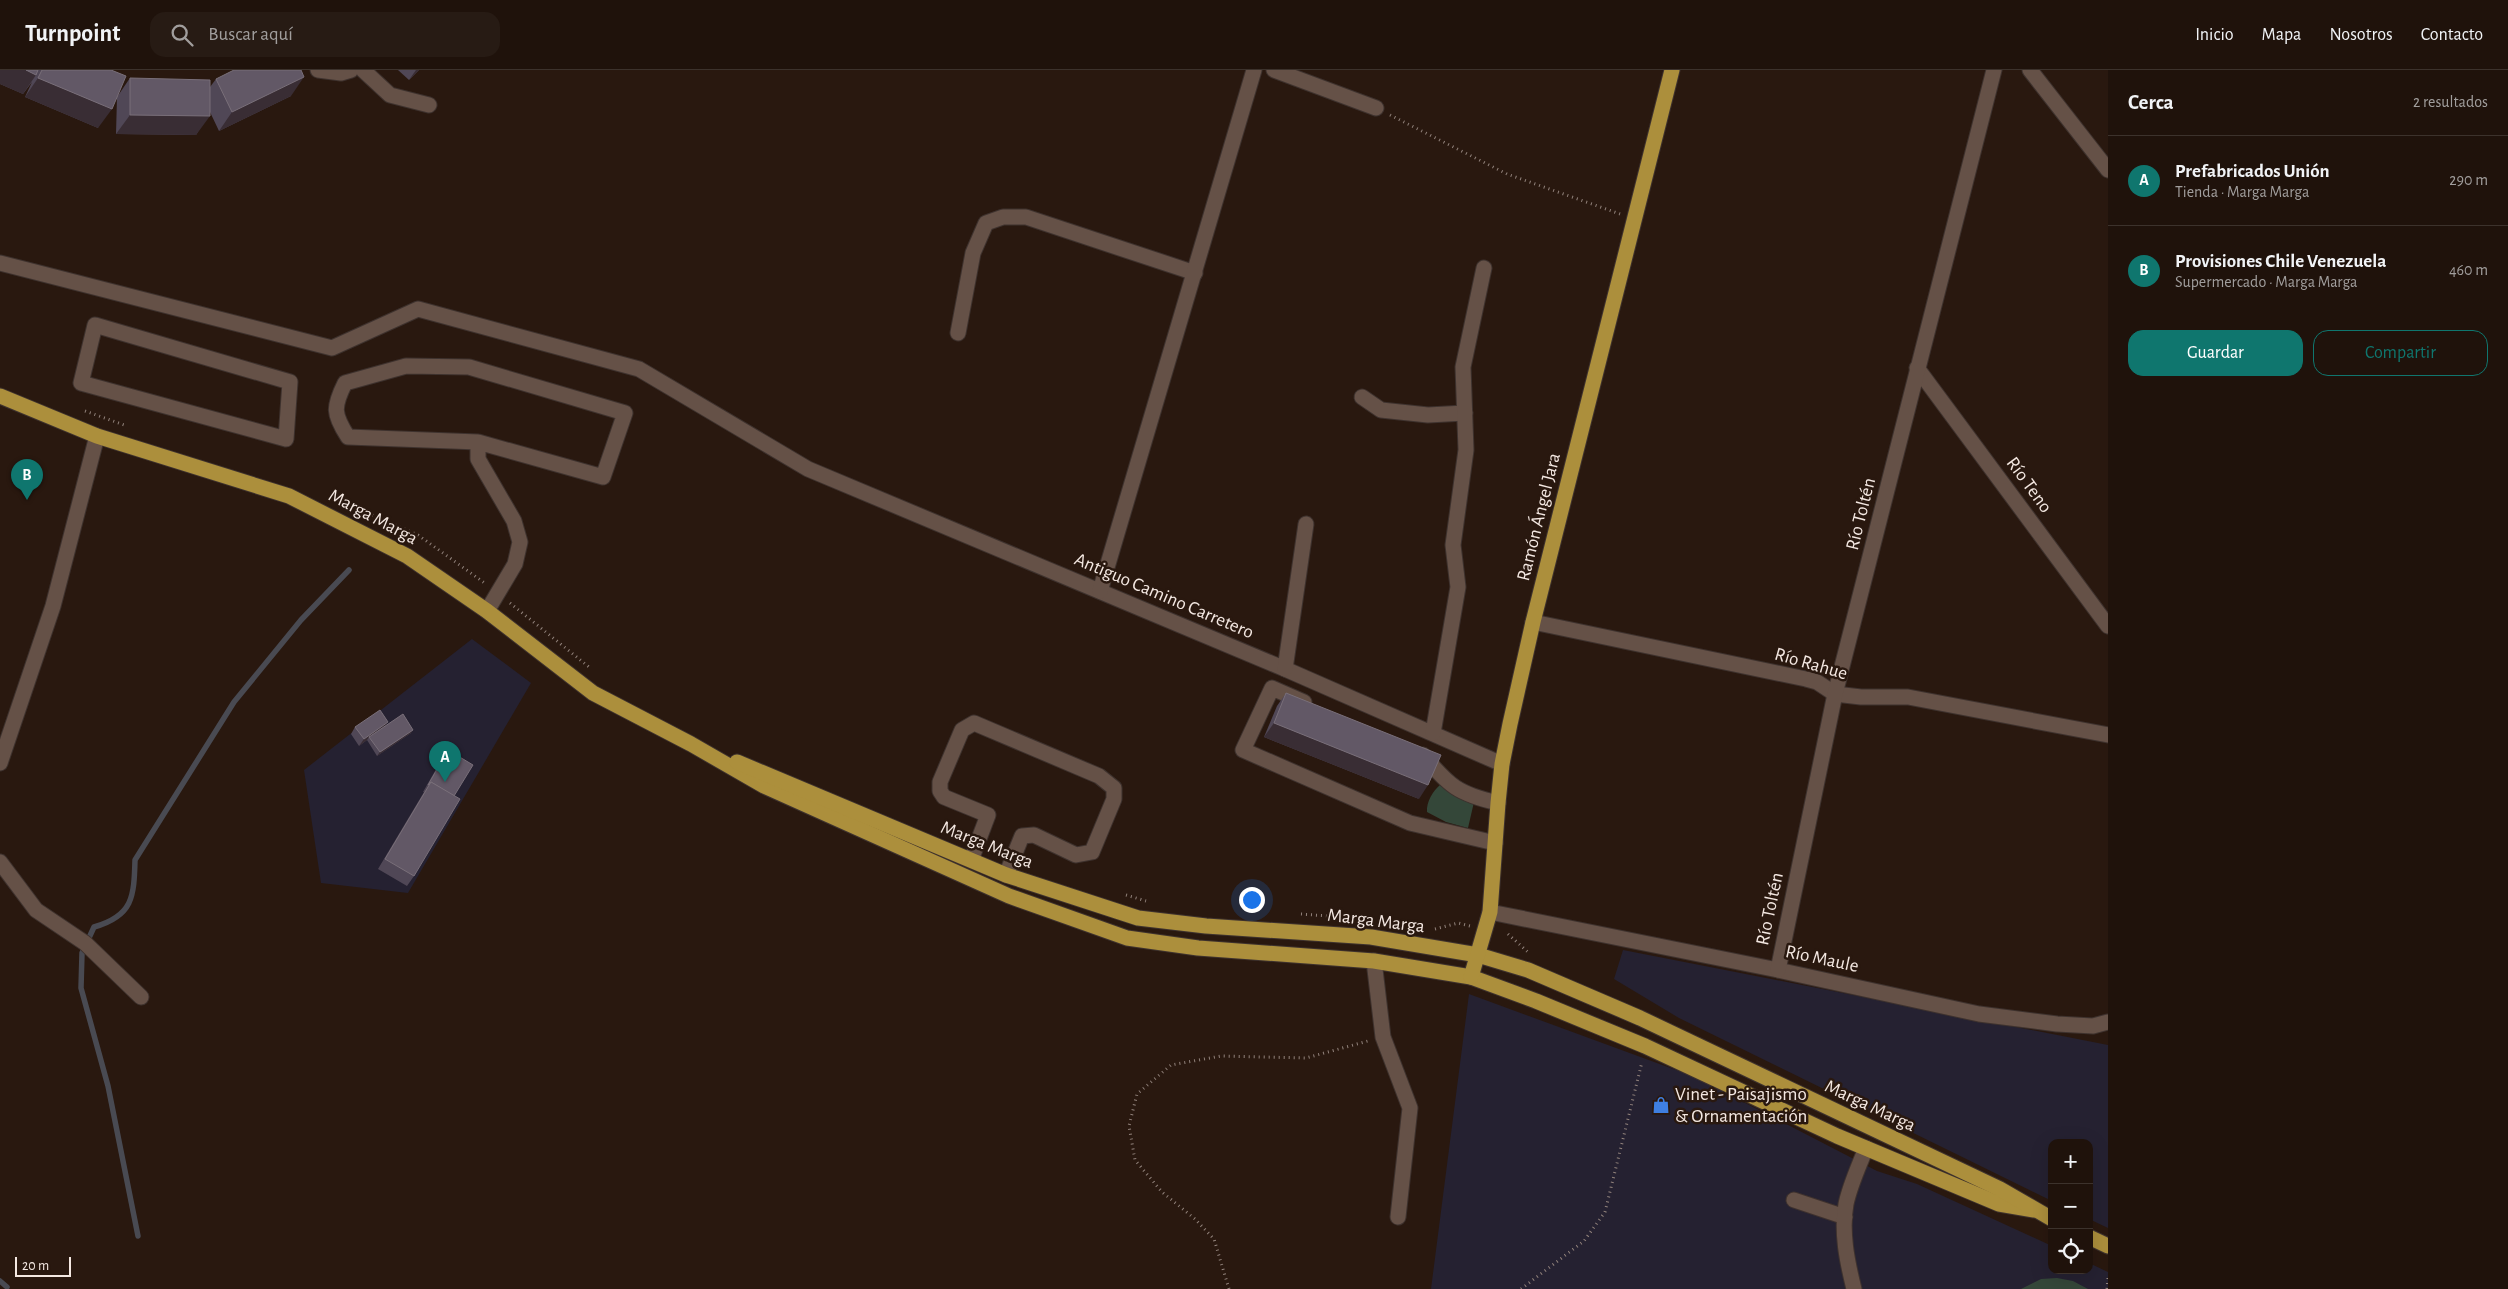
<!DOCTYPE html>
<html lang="es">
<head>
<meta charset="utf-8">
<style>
	body { margin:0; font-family:"Alegreya Sans",sans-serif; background:#271b14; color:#f1f3f6 }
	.controls { position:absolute; right:15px; bottom:15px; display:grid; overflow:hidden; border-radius:10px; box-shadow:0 5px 20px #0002 }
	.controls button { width:45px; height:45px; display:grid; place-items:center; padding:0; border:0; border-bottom:1px solid #3c322c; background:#1f120b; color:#f1f3f6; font:25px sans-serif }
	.scale { position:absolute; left:15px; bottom:12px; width:56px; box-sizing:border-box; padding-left:5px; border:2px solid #f4e8e2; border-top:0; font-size:14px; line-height:18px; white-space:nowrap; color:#f4e8e2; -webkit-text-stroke:4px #29180f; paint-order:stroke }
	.you { position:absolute; left:1251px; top:829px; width:18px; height:18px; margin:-12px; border:4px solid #fff; border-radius:50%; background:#1a73e8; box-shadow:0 0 0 8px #1a73e833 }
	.badge { display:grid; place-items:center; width:32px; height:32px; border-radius:50%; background:#0f766e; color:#fff; font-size:16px; font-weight:700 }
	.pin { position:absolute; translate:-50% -41px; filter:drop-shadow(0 1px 2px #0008) }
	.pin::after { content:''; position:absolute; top:26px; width:18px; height:15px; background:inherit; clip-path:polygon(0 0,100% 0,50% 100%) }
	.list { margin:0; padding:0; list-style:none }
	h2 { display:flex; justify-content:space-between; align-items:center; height:65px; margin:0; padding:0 20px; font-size:21px }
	h2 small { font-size:16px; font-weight:400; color:#a19e9d }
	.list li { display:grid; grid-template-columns:32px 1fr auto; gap:15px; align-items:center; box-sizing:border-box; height:90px; padding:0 20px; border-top:1px solid #3c322c }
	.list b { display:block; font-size:19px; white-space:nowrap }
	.list p { margin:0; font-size:16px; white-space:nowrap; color:#a19e9d }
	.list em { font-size:16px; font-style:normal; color:#a19e9d }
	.actions { display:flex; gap:10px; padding:15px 20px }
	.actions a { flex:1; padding:11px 0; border:1px solid #0f766e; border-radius:15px; text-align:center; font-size:18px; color:#0f766e }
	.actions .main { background:#0f766e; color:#fff }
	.icon { flex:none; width:28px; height:28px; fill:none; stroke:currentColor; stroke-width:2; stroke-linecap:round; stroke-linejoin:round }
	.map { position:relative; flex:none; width:2108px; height:1219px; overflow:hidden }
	header { display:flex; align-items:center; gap:30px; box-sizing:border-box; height:70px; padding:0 25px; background:#1f120b; border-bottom:1px solid #3c322c }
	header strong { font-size:24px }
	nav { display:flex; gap:28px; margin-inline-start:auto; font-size:18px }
	.search { width:350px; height:45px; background:#271b14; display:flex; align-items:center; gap:12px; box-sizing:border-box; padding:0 18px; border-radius:15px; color:#a19e9d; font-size:19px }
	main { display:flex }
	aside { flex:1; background:#1f120b }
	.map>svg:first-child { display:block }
	.industrial { fill:#252131 }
	.green { fill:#344739 }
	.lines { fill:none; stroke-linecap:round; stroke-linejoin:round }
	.stream { stroke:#494a52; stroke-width:5.5 }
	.minor-casing { stroke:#3e322e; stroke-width:17 }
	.major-casing { stroke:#3e322e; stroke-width:17 }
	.path { stroke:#92837c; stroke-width:3; stroke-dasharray:1 4; stroke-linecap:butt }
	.minor { stroke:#655147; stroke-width:15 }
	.major { stroke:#ac8f3c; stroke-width:15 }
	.wall { fill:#504756 }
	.shaded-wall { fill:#392d34 }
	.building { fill:#625866; stroke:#796f79 }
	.labels { text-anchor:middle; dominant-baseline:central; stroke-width:5; stroke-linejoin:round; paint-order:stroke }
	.street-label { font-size:19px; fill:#f4e8e2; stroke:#29180f }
	.poi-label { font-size:19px; fill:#f4e8e2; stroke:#29180f; text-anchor:start }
</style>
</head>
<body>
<header>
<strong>Turnpoint</strong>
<div class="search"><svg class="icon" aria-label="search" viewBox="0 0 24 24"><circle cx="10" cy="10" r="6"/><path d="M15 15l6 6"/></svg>Buscar aquí</div>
<nav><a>Inicio</a><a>Mapa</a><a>Nosotros</a><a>Contacto</a></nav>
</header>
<main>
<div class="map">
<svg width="2108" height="1219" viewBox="0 0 2108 1219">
	<rect width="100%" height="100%" fill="#29180f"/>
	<g class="industrial">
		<polygon points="472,569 531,613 408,823 321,813 304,700"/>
		<polygon points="1623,880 2108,975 2108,1158 2089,1149 2089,1073 2052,1073 2052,1131 1679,948 1614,909"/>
		<polygon points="1469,924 1695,1007 1877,1101 1917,1114 2052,1176 2052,1200 2089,1200 2089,1193 2108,1202 2108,1219 1431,1219"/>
	</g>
	<g class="green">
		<path d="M1440 715C1453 717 1456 729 1474 732L1468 758 1446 752 1427 742C1426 732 1433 721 1440 715Z"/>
		<polygon points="2057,1208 2073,1211 2088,1219 2021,1219 2041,1209"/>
	</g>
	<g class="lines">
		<g class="stream">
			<path d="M138 1166 108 1016 81 918 82 883 94 857C133 846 134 827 135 790L234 632 301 550 349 500"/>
			<polyline points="0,1211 7,1217"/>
		</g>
		<g class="minor-casing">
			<g id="minor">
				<polyline points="318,0 341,3 351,0"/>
				<polyline points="363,0 390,25 429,35"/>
				<polyline points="1274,0 1376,38"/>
				<polyline points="2030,0 2108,100"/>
				<polyline points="0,193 332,278 418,239 639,299 808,399 1285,599 1502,694"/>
				<polygon points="95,255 290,312 286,369 81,313"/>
				<polyline points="958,263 973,183 986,153 1003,147 1026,147 1195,203"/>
				<polyline points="1917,298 2108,556"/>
				<polyline points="1362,327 1381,340 1428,345 1465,343"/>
				<path d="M478 372 348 367C333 344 333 337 345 313L406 296 469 297 625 343 603 407 478 372V389L514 451 520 472 515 494 487 541"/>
				<polyline points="1100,521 1254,0"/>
				<polyline points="1533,552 1806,609 1817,612 1835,624 1861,627 1908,627 2108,665"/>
				<polyline points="1285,599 1306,454"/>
				<polyline points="1304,632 1272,618 1243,680 1410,753 1495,773"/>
				<polyline points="1433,663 1458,517 1453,475 1466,380 1463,297 1484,198"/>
				<path d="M1423 685C1449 716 1458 724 1498 733"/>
				<polyline points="0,693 53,536 97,366"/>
				<polyline points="971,790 988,745 944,727 940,721 940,712 962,660 974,653 1099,706 1114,718 1114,729 1092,782 1076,785 1034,765 1022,766 1006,805"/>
				<polyline points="0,792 36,840 85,873 141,927"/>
				<polyline points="1490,842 1778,900 1979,944 2057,954 2093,956 2108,952"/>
				<polyline points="1374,891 1383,967 1410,1038 1398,1147"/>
				<polyline points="1778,900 1835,624 1994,0"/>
				<polyline points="1794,1130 1845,1147"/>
				<path d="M1854 1219C1847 1191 1841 1162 1846 1134 1850 1115 1859 1096 1866 1078"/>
			</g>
		</g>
		<g class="major-casing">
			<g id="major">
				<polyline points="0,326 97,366 289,426 407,486 487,541 593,623 691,674 764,716 1009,826 1127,868 1198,878 1374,891 1471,907 1536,931 1645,976 1837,1066 1999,1134 2034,1140"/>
				<polyline points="737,692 1006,805 1138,848 1206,856 1371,867 1478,885 1528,900 1640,948 2000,1119 2052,1149"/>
				<polyline points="1471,907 1490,842 1498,733 1502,694 1510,654 1533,552 1672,0"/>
				<polyline points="2089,1167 2108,1176"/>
			</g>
		</g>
		<g class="path">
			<polyline points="1390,45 1507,104 1620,144"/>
			<polyline points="85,341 127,356"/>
			<polyline points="340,431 418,465 486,514"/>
			<polyline points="510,533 589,597"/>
			<polyline points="1126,825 1146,831"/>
			<polyline points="1301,844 1327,846"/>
			<polyline points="1435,859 1458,853 1470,856"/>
			<polyline points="1508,864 1529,883"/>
			<polyline points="1229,1219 1214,1169 1195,1149 1162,1122 1135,1090 1129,1056 1137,1024 1171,995 1221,986 1306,988 1368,971"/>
			<polyline points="1521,1219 1584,1171 1605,1142 1642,992"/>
			<polyline points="2107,1219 2108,1208"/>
		</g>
		<use href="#minor" class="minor"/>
		<use href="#major" class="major"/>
	</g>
	<g class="wall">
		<polygon points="0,0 111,0 98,58 25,27 32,12 23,24 0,14"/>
		<polygon points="398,0 419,0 409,10"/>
		<polygon points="130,8 210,17 216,9 291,26 219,61 210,42 196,65 116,64 117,27"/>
		<polygon points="1286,623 1419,729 1264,667 1277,636"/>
		<polygon points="385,656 411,663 377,686 367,670 359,676 351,664 355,657"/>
		<polygon points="448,680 454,726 414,806 407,816 378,799 424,722 423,722 443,687"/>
	</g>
	<g class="shaded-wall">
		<polygon points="0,0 26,0 36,5 23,24 0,14"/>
		<polygon points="416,0 419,0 409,10"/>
		<polygon points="304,7 291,26 219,61 232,42"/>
		<polygon points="38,8 112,39 98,58 25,27"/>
		<polygon points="130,45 210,46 196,65 116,64"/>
		<polygon points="388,652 383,659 369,667 367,670 359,676 364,669"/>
		<polygon points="1274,653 1428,715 1419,729 1264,667"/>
		<polygon points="413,660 411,663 377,686 380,682"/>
	</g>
	<g class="building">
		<polygon points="26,0 38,0 36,5"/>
		<polygon points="42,0 111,0 126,6 112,39 38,8"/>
		<polygon points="234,0 301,0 304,7 232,42 216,9"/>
		<polygon points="130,8 210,10 210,46 130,45"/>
		<polygon points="1286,623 1441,685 1428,715 1274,653"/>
		<polygon points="380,640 388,652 364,669 355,657"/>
		<polygon points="403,644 413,660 380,682 369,667"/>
		<polygon points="448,680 473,695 454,726 431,712 428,715"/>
		<polygon points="431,712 460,729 414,806 385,789"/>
	</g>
	<defs>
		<g id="shop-bare" transform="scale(1.35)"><path d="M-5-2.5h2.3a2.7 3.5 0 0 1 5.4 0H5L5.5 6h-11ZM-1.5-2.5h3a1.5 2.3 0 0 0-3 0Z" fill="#3f7fe0" stroke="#29180f" stroke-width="2.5" paint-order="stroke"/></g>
	</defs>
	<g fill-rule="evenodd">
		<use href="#shop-bare" x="1661" y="1035"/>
	</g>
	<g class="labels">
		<g class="street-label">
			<text transform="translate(2029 415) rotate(54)">Río Teno</text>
			<text transform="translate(1861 444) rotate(-76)">Río Toltén</text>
			<text transform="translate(373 447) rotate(28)">Marga Marga</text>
			<text transform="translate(1539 447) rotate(-76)">Ramón Ángel Jara</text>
			<text transform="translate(1164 526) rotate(23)">Antiguo Camino Carretero</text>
			<text transform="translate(1811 594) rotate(16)">Río Rahue</text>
			<text transform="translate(987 775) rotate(22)">Marga Marga</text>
			<text transform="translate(1770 839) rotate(-78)">Río Toltén</text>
			<text transform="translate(1376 851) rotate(7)">Marga Marga</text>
			<text transform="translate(1822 889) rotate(12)">Río Maule</text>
			<text transform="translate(1870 1036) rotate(25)">Marga Marga</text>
		</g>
		<g class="poi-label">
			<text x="1675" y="1024">Vinet - Paisajismo<tspan x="1675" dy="22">&amp; Ornamentación</tspan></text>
		</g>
	</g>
</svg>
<div class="controls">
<button>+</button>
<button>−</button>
<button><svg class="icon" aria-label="locate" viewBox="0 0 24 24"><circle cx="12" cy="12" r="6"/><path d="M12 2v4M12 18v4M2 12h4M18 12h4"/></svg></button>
</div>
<div class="scale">20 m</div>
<div class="you"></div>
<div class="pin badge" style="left:445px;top:712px">A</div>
<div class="pin badge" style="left:27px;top:430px">B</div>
</div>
<aside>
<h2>Cerca<small>2 resultados</small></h2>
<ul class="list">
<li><span class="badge">A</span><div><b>Prefabricados Unión</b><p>Tienda · Marga Marga</p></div><em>290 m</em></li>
<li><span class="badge">B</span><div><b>Provisiones Chile Venezuela</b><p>Supermercado · Marga Marga</p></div><em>460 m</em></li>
</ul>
<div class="actions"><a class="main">Guardar</a><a>Compartir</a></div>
</aside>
</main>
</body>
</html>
